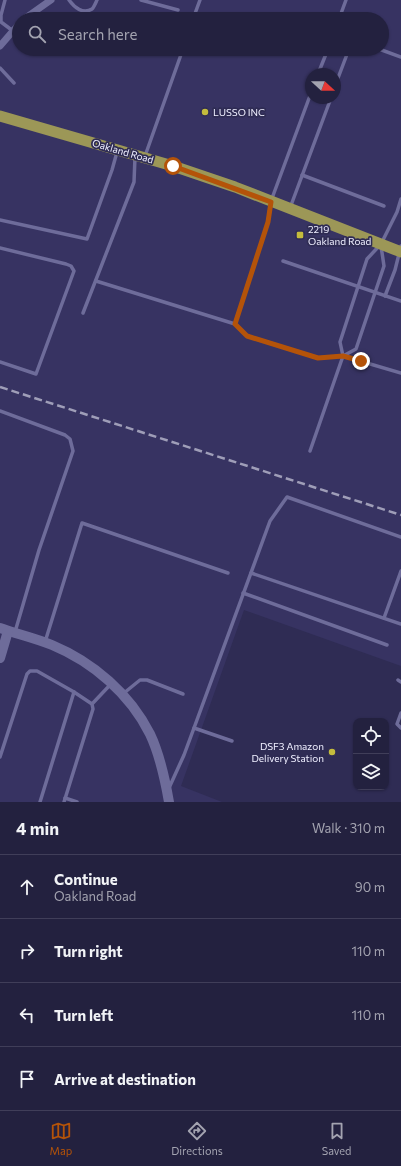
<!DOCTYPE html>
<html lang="en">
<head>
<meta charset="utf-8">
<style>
	body { margin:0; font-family:Commissioner,sans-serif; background:#2b2946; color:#f1f3f6 }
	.controls { position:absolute; right:12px; bottom:12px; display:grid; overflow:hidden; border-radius:8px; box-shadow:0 1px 3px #0004 }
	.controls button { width:36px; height:36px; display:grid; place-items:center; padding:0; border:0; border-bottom:1px solid #403e59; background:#23213f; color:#f1f3f6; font:20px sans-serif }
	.compass { position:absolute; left:305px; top:68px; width:36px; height:36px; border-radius:50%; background:#23213f; box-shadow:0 1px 3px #0004; rotate:111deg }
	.stop { position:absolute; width:12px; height:12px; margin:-9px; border:3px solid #b45309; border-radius:50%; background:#fff }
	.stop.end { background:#b45309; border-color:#fff; box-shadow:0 1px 4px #0008 }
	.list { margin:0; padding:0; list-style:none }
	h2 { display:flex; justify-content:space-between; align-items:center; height:52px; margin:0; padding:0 16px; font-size:17px }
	h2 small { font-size:13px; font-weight:400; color:#a3a3b0 }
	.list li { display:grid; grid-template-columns:26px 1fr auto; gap:12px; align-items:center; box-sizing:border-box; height:64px; padding:0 16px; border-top:1px solid #403e59 }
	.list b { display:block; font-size:15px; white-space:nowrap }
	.list p { margin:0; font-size:13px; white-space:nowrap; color:#a3a3b0 }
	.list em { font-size:13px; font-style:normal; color:#a3a3b0 }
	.icon { flex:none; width:22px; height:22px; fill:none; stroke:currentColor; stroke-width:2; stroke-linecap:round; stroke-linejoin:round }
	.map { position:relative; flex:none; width:401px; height:802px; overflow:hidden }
	.search { position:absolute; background:#23213f; box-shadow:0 1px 3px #0004; left:12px; right:12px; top:12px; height:44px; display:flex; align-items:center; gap:10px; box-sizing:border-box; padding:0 14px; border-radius:22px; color:#a3a3b0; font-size:15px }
	.sheet { height:308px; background:#23213f }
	nav { display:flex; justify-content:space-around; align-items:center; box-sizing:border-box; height:56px; border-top:1px solid #403e59; background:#23213f; font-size:11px; color:#a3a3b0 }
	nav a { display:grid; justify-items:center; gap:2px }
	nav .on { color:#b45309 }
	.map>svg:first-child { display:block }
	.built { fill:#373362; fill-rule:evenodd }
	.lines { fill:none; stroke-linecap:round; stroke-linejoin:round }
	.lane { stroke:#6e6c9a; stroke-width:3.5 }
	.street { stroke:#6e6c9a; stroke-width:7 }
	.secondary { stroke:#6e6c9a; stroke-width:10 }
	.primary { stroke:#9c9757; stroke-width:11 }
	.rail { stroke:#9f9eb8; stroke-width:2.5; stroke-dasharray:8 4; stroke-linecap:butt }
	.route { stroke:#b45309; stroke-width:5 }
	.poi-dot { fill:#c4bc3d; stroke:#2f2c54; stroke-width:1.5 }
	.labels { text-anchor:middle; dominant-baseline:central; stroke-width:3.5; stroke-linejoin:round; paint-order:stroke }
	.poi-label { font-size:10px; fill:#efefff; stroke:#2f2c54; text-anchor:start }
	.street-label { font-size:10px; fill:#efefff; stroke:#2f2c54 }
</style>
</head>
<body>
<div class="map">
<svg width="401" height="802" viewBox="0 0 401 802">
	<rect width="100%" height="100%" fill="#2f2c54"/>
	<path class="built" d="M0 0H401V666L244 610 181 786 222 802H0ZM19 19H382V49H19ZM311 74H335V98H311Z"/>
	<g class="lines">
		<g class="lane">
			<polyline points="5,0 1,15 1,22 13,31"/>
			<path d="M69 0C74 7 83 15 92 9 94 7 96 2 97 0"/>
			<polyline points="141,0 178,10"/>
			<polyline points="193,19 200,0"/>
			<polyline points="339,19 346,0"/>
			<polyline points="379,49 401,57"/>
			<polyline points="0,68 14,83"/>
			<polyline points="318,74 328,49"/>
			<polyline points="335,86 349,49"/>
			<polyline points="145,156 183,49"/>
			<polyline points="302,175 384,206"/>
			<polyline points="290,208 331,98"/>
			<polyline points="0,220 87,239 112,170 117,152"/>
			<polyline points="0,248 66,264 71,266 74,271 36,374 0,362"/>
			<polyline points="283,261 401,301"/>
			<polyline points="96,281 235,324 247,336 318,358 343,356 401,373"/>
			<polyline points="385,296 395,270 401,246"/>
			<polyline points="83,313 134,182 135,157"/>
			<polyline points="235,324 268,222 271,201 311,93"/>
			<polyline points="343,356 356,349 384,266 381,246"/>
			<polyline points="0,411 65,435 70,439 73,451 39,550 15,632"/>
			<polyline points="310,451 343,356 340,342 367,259 381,244 397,212 401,199"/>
			<polyline points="251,573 401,624"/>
			<polyline points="243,593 387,645"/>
			<polyline points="384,618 401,571"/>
			<polyline points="45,642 82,523 228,573"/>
			<polyline points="398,680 401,682"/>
			<polyline points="124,693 140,680 147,680 183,694"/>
			<polyline points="92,704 110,685"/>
			<polyline points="401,713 397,724 401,728"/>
			<polyline points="194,728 232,741"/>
			<polyline points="0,757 27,674 30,671 37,671 74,692 92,704 93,709 64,802"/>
			<polyline points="169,788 184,755 194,728 270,521 287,497 401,537"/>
			<polyline points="65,798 77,802"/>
			<polyline points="40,802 74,692"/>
		</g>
		<g class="street">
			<polyline points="24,19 51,0"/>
			<polyline points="0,46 19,24"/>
		</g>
		<g class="secondary">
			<path d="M0 628C17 634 35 638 52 645 93 662 130 694 150 734 160 755 165 779 169 802"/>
			<polyline points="0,658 8,631"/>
		</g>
		<polyline class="primary" points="0,116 173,166 235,187 401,252"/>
		<polyline class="rail" points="0,387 401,515"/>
	</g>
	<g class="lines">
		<polyline class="route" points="173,166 271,202 268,222 235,324 247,336 318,358 343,356 361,361"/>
	</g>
	<g class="poi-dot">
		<circle cx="205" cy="112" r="4"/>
		<rect x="296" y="231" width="8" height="8" rx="2"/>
		<circle cx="332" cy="752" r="4"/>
	</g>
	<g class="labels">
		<g class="poi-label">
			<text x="213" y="112">LUSSO INC</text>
			<text x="308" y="229">2219<tspan x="308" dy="12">Oakland Road</tspan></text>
			<text x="324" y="746" text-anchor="end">DSF3 Amazon<tspan x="324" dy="12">Delivery Station</tspan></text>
		</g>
		<g class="street-label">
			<text transform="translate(123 151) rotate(16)">Oakland Road</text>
		</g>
	</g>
</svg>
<div class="controls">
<button><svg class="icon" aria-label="locate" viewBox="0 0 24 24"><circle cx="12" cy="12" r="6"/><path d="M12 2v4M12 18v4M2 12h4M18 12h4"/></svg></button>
<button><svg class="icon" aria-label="layers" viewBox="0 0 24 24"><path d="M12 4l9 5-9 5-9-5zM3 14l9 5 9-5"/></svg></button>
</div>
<svg class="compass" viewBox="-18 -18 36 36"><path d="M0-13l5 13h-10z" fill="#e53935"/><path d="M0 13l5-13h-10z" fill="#a3a3b0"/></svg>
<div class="stop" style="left:173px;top:166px"></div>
<div class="stop end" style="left:361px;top:361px"></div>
<div class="search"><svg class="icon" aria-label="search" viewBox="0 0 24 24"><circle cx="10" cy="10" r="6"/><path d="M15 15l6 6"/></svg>Search here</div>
</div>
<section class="sheet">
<h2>4 min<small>Walk · 310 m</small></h2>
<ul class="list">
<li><svg class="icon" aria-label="ahead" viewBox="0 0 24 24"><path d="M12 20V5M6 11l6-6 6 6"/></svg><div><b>Continue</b><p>Oakland Road</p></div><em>90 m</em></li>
<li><svg class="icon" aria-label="right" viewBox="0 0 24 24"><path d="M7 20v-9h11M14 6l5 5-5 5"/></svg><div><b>Turn right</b></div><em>110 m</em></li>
<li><svg class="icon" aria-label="left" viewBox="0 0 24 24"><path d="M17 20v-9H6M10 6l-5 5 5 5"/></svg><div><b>Turn left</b></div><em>110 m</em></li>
<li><svg class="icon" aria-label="arrive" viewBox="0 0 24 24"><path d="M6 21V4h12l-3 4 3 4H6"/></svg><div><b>Arrive at destination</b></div></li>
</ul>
</section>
<nav>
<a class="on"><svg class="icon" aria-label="map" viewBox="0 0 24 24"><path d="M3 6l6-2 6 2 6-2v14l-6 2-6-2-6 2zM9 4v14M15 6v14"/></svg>Map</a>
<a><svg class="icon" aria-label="directions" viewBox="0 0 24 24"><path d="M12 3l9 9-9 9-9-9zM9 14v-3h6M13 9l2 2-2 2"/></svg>Directions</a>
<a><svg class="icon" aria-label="saved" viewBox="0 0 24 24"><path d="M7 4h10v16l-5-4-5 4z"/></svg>Saved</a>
</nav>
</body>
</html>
